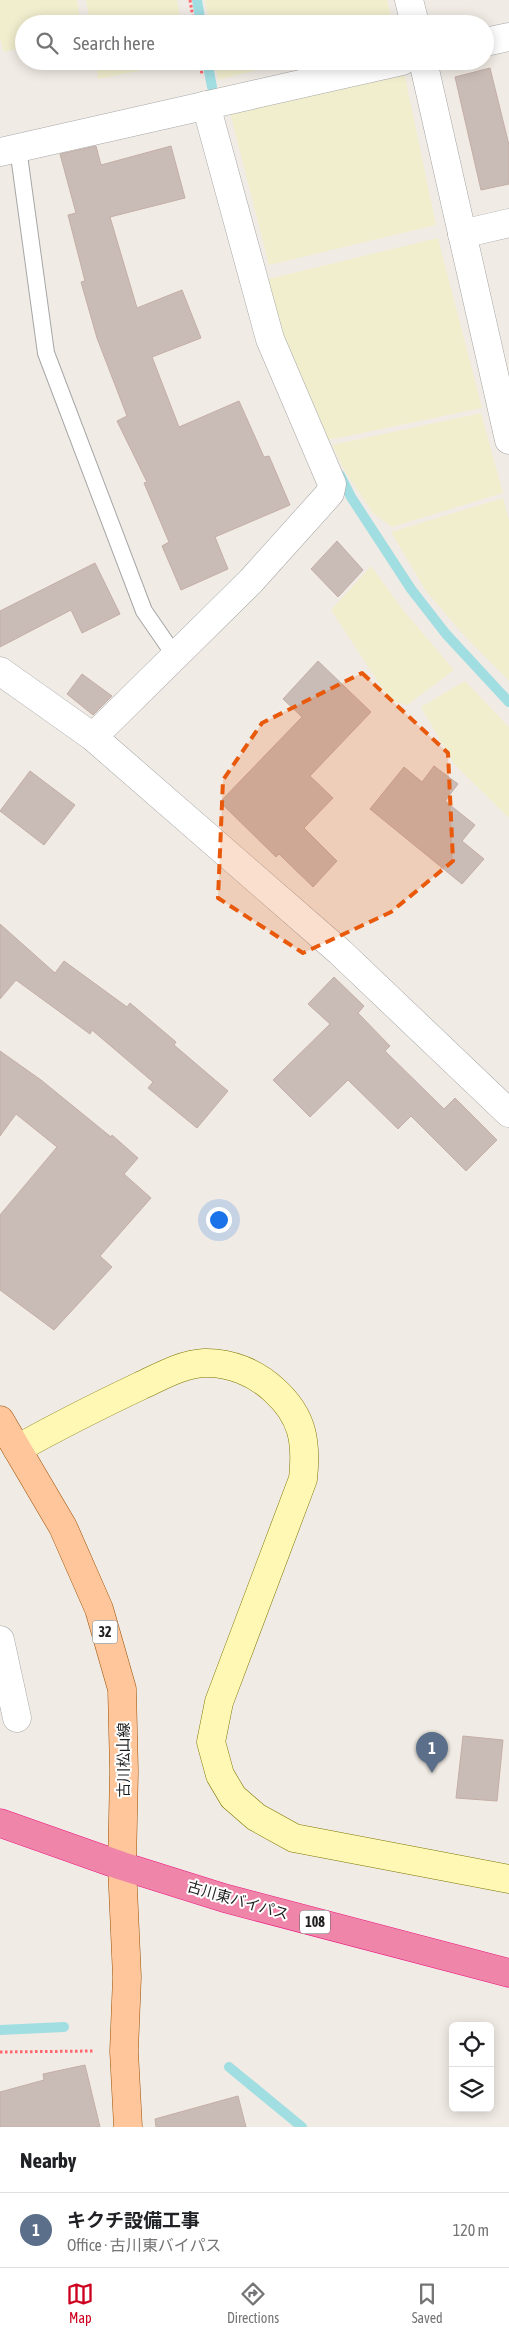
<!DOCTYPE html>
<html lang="en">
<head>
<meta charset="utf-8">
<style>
	body { margin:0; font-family:"Asap Condensed","Noto Sans JP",sans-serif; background:#f6f6f6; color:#202124 }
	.controls { position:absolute; right:15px; bottom:15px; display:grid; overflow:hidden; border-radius:8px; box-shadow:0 2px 12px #0003 }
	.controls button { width:45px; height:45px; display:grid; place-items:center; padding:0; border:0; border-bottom:1px solid #e0e0e0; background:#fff; color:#202124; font:25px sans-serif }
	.you { position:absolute; left:218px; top:1219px; width:18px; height:18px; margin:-12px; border:4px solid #fff; border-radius:50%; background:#1a73e8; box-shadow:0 0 0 8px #1a73e833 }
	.badge { display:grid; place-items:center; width:32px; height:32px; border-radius:50%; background:#ce001f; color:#fff; font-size:16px; font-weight:700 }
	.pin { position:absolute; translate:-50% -41px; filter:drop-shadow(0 1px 2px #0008) }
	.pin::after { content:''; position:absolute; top:26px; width:18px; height:15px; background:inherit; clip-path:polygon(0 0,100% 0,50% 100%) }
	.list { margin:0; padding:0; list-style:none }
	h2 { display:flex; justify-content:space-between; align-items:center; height:65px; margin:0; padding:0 20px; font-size:21px }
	h2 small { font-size:16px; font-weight:400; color:#757577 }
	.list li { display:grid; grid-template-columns:32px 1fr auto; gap:15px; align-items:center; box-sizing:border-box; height:75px; padding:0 20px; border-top:1px solid #e0e0e0 }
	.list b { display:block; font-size:19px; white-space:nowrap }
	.list p { margin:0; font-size:16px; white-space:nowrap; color:#757577 }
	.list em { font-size:16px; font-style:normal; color:#757577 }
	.icon { flex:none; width:28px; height:28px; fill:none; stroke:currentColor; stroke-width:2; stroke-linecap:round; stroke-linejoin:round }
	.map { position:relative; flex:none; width:509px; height:2127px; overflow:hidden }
	.search { position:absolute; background:#fff; box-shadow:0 2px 12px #0003; left:15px; right:15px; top:15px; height:55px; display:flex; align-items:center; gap:12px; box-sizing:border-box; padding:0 18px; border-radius:28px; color:#757577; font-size:19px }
	.sheet { height:140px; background:#fff }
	nav { display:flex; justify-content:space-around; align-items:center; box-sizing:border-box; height:70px; border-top:1px solid #e0e0e0; background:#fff; font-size:14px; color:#757577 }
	nav a { display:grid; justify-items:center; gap:2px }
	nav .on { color:#ce001f }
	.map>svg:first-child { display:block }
	.farmland { fill:#f1eece }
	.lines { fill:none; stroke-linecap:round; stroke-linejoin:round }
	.stream { stroke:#a1dee2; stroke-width:10 }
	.building { fill:#c9bcb7; stroke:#c4aea5 }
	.lane-casing { stroke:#a6a6a6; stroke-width:18 }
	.street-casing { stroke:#a6a6a6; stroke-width:29 }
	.secondary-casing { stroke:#7c7700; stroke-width:29 }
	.primary-casing { stroke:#9a5000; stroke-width:29 }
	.highway-casing { stroke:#ec157f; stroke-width:29 }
	.path { stroke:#ff676f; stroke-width:3; stroke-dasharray:2.5 2.5; stroke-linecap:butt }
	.lane { stroke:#fff; stroke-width:16 }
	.street { stroke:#fff; stroke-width:28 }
	.secondary { stroke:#fff7b4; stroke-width:28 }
	.primary { stroke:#ffc59b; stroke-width:28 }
	.highway { stroke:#ef85a9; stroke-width:28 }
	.marked { fill:#e8590c; fill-opacity:0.2; stroke:#e8590c; stroke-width:4; stroke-dasharray:10 6; stroke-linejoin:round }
	.labels { text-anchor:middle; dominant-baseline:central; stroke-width:4; stroke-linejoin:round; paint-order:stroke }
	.shield { fill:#fff; stroke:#626262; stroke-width:1 }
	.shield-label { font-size:14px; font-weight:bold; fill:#1f1f1f }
	.street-label { font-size:15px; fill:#1f1f1f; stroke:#fff }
</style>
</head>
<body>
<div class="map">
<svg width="509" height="2127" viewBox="0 0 509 2127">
	<rect width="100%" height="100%" fill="#f1ebe5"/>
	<g class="farmland">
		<polygon points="0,0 77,0 81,24 24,24 24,47 4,52 0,39"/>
		<polygon points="86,0 177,0 181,24 90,24"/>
		<polygon points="205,0 387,0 393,24 209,24"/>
		<polygon points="96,61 187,61 98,79"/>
		<polygon points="215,61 292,61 218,80"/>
		<polygon points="403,67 436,225 269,265 228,105"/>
		<polygon points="438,238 482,408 328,440 291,356 273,304 268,279"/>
		<polygon points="481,413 503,493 392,527 373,513 344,470 332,445"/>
		<polygon points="503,498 509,520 509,681 462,633 426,591 391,532"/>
		<polygon points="371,566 403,610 454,670 407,705 390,700 331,610"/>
		<polygon points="465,681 509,727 509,818 454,764 421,707"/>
	</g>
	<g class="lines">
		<g class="stream">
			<polyline points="197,0 201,24"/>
			<polyline points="207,61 212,87"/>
			<polyline points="340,475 351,497 411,589 446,634 509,702"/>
			<polyline points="0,2030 64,2027"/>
			<polyline points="229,2067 302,2127"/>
		</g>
	</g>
	<g class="building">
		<polygon points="490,68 509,145 509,184 481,190 455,77"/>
		<polygon points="96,146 101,165 171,146 185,198 110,217 137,308 182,290 201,338 152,357 179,427 239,401 264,457 269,456 290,505 215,537 228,569 181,590 162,546 169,542 144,483 147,482 117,421 127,416 97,338 81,282 85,281 68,215 76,213 60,154"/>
		<polygon points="337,541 363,570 338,597 311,569"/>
		<polygon points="95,563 120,614 82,633 71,610 0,647 0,611"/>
		<polygon points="318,661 371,712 310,776 333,798 304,828 337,861 313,887 279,854 276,857 220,802 302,717 283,699"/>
		<polygon points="82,674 112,696 93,715 67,694"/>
		<polygon points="434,766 458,784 445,801 475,825 462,841 484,859 462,884 370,809 404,767 422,782"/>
		<polygon points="30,771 75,805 44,845 0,811"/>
		<polygon points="0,924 55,973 64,961 127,1007 130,1003 176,1042 174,1045 228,1091 197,1128 148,1088 153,1082 92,1030 90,1034 16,980 0,999"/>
		<polygon points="334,977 364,1006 358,1013 390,1046 385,1051 444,1109 455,1098 497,1140 466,1171 411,1116 398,1129 348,1080 310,1117 273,1080 330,1024 308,1004"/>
		<polygon points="0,1051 41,1080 111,1137 112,1135 138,1158 124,1174 151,1198 100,1256 112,1267 54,1330 0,1290 0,1215 57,1147 16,1114 0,1136"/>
		<polygon points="463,1736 503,1740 497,1801 456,1798"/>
		<polygon points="85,2065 100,2127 0,2127 0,2092 44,2080 43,2074"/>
		<polygon points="238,2096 246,2127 156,2127 155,2119"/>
	</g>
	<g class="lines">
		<g class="lane-casing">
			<polyline id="lane" points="18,148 46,353 144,611 175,656"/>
		</g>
		<g class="street-casing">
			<g id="street">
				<polyline points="409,0 415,24"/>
				<polyline points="485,42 509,37"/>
				<polyline points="423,61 509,440"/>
				<polyline points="0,152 402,61"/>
				<polyline points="462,234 509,223"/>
				<polyline points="0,671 93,737 340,952 509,1113"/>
				<polyline points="93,737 251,581 330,493 332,484 270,339 206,105"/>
				<polyline points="0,1640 17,1718"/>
			</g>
		</g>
		<g class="secondary-casing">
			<path id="secondary" d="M17 1449C58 1426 98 1406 140 1386 160 1377 182 1364 204 1363 230 1362 256 1373 274 1390 303 1416 307 1442 303 1479L219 1702 211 1742 220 1775 233 1797 256 1817 294 1838 509 1879"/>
		</g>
		<g class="primary-casing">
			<polyline id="primary" points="0,1420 63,1527 99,1609 122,1689 124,1771 122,1866 127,1977 124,2051 128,2127"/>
		</g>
		<g class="highway-casing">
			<polyline id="highway" points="0,1823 122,1866 224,1898 509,1973"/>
		</g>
		<g class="path">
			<polyline points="190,0 194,24"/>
			<polyline points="200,61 202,75"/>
			<polyline points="0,2052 93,2051"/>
		</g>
		<use href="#lane" class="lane"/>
		<use href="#street" class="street"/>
		<use href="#secondary" class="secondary"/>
		<use href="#primary" class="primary"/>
		<use href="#highway" class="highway"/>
	</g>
	<path class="marked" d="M362 673 448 753 453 861 391 912 303 953 218 898 223 780 262 723Z"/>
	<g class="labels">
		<g class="shield">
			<rect x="92.5" y="1620.5" width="25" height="23" rx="4"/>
			<rect x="300" y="1910.5" width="30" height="23" rx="4"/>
		</g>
		<g class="shield-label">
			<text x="105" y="1632">32</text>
			<text x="315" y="1922">108</text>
		</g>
		<g class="street-label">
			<text transform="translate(123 1760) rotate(-90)">古川松山線</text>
			<text transform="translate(238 1900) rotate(16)">古川東バイパス</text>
		</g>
	</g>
</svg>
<div class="controls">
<button><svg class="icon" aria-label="locate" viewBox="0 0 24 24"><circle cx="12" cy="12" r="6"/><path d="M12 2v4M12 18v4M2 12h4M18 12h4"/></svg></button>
<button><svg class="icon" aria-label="layers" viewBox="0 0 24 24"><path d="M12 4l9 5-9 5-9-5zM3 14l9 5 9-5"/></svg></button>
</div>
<div class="you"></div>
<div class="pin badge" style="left:432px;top:1773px;background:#5c6f8a">1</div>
<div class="search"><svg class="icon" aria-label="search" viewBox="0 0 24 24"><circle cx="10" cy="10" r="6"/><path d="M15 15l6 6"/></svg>Search here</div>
</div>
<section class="sheet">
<h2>Nearby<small></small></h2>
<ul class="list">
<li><span class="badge" style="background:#5c6f8a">1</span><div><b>キクチ設備工事</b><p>Office · 古川東バイパス</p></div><em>120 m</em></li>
</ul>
</section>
<nav>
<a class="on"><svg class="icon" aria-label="map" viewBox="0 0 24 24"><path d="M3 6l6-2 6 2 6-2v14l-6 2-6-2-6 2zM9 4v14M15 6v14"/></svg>Map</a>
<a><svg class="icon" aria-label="directions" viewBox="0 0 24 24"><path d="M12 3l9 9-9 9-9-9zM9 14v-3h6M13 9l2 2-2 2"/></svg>Directions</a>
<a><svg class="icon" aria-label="saved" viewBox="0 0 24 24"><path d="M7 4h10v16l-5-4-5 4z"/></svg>Saved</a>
</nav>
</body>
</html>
